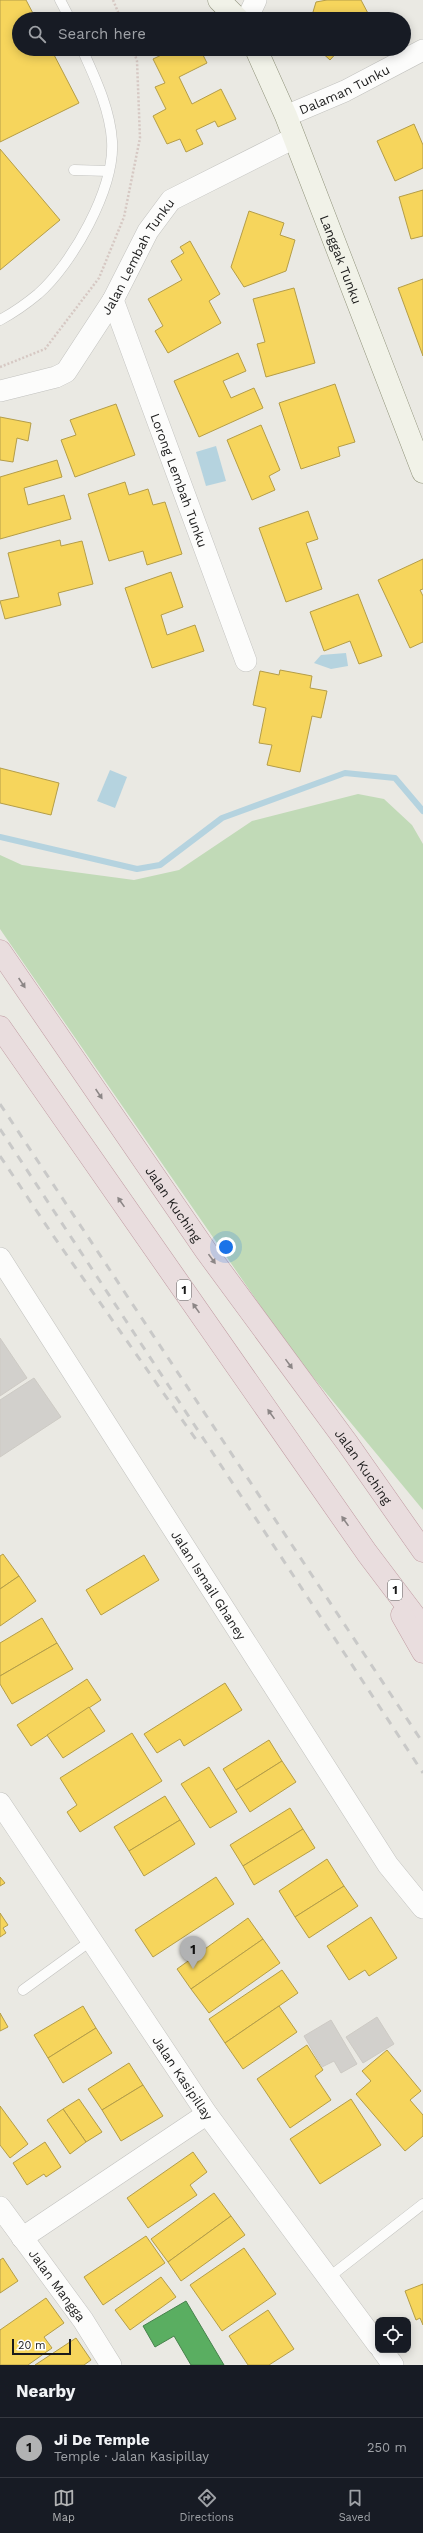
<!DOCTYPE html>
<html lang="en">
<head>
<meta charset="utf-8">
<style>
	body { margin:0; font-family:"Work Sans",sans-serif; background:#242831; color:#f1f3f6 }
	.controls { position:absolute; right:12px; bottom:12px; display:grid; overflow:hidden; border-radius:8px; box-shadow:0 2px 10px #0003 }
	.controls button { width:36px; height:36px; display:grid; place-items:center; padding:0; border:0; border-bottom:1px solid #363941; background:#171b24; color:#f1f3f6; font:20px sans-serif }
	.scale { position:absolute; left:12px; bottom:10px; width:59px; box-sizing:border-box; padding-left:4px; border:2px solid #1b1b1b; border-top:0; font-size:11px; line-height:14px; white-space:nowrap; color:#1b1b1b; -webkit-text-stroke:3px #fff; paint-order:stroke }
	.you { position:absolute; left:226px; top:1247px; width:14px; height:14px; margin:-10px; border:3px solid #fff; border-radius:50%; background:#1a73e8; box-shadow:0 0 0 6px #1a73e833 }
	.badge { display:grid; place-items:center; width:26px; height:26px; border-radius:50%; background:#b1b2b3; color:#111; font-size:13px; font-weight:700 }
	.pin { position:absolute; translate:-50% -33px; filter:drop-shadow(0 1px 2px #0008) }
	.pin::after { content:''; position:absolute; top:21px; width:14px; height:12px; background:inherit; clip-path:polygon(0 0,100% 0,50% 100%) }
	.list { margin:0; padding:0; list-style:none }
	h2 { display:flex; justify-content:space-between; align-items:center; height:52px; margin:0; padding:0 16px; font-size:17px }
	h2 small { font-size:13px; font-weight:400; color:#9ea1a6 }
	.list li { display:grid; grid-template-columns:26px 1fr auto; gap:12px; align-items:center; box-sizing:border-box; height:60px; padding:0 16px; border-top:1px solid #363941 }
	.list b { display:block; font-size:15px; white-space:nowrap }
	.list p { margin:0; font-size:13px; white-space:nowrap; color:#9ea1a6 }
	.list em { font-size:13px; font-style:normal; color:#9ea1a6 }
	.icon { flex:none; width:22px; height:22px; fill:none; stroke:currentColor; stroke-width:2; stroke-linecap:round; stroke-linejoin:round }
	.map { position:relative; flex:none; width:423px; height:2365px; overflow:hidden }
	.search { position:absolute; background:#171b24; box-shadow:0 2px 10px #0003; left:12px; right:12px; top:12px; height:44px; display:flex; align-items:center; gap:10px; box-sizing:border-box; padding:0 14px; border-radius:22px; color:#9ea1a6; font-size:15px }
	.sheet { height:112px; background:#171b24 }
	nav { display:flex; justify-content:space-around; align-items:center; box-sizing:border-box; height:56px; border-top:1px solid #363941; background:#171b24; font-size:11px; color:#9ea1a6 }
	nav a { display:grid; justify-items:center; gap:2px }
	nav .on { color:#b1b2b3 }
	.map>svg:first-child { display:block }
	.forest { fill:#c1dab7 }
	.water { fill:#b5d3df }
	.homes { fill:#f6d55c; stroke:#b49d48 }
	.public { fill:#5aae61; stroke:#47824c }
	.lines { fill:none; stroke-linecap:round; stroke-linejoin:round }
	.stream { stroke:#b5d3df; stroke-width:6 }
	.building { fill:#d2d0cc; stroke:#cdcac4 }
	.lane-casing { stroke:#c2c2bf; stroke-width:11 }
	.street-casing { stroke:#c2c2bf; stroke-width:22 }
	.secondary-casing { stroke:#90937b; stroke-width:23 }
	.highway-casing { stroke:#c09ba2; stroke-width:23 }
	.path { stroke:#d6c8c3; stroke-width:2.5; stroke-dasharray:2 2; stroke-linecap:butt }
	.lane { stroke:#fcfcfb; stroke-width:10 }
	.street { stroke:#fcfcfb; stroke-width:21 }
	.secondary { stroke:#f1f2e8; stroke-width:22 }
	.highway { stroke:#e9ddde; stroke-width:22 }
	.rail { stroke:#c9c9c8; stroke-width:3; stroke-dasharray:8 8; stroke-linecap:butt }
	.oneway { fill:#8c8686 }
	.labels { text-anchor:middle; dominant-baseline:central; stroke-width:4; stroke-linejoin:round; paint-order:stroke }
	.shield { fill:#fff; stroke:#5f5f5f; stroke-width:1 }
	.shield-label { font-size:12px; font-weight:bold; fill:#1b1b1b }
	.street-label { font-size:13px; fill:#1b1b1b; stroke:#fff }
</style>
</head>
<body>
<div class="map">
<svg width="423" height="2365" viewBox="0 0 423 2365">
	<rect width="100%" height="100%" fill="#eae9e3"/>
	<polygon class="forest" points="358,794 384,799 412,825 423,844 423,1510 293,1353 0,929 0,855 22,865 134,880 179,870 252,821"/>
	<g class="water">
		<polygon points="216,446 226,481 206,486 196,452"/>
		<polygon points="346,653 348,666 331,669 314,663 321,655"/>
		<polygon points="110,770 127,777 115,808 97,801"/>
	</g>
	<g class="homes">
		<polygon points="0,0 26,0 36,19 19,19 19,49 51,49 79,103 0,142"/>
		<polygon points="327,0 361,0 371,19 315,19 313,12 316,2"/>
		<polygon points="174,49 200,49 207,63 179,77 192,104 221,89 236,119 218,127 215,121 196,130 203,144 186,152 180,139 167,144 153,116 166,109 155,87 165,83 153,59"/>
		<polygon points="318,49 340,49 330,60"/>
		<polygon points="414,124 423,145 423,168 395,181 377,141"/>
		<polygon points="0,149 60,220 0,270"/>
		<polygon points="423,190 423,236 411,239 399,197"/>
		<polygon points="249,211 284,223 280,235 295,240 286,271 244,287 231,267"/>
		<polygon points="190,241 220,294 209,301 221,323 168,353 155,331 163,326 148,299 182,280 171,261 184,253 180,247"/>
		<polygon points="423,279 423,356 398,288"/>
		<polygon points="294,288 315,363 266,377 257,344 265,342 253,299"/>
		<polygon points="238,353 246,371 223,381 231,398 254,388 263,408 199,437 174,381"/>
		<polygon points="335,384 355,442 338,447 340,456 301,469 279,403"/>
		<polygon points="116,404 135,455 75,477 61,440 76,435 70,420"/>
		<polygon points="0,417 31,423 28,441 17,438 13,462 0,460"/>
		<polygon points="261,425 280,470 269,476 275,490 252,500 227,440"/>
		<polygon points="57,460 62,477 24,488 28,505 64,495 71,519 0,539 0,477"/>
		<polygon points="125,482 129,495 148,489 153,505 165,502 182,554 147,565 143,551 109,561 88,494"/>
		<polygon points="308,511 318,539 306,543 322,589 286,602 259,528"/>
		<polygon points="60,540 61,546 82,541 93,584 58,593 61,605 5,619 0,601 19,597 8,553"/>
		<polygon points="423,559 423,589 420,590 423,596 423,642 410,648 378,580"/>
		<polygon points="171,572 183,607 161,615 167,635 195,625 204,651 152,668 125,588"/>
		<polygon points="358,594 382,656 359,664 350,641 324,651 310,612"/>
		<polygon points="280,670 312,676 310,688 327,691 321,718 312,716 300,772 267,765 272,745 259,743 266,708 253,705 260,671 279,675"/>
		<polygon points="0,768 59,783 51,815 0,803"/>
		<polygon points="3,1554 19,1576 0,1589 0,1556"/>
		<polygon points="144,1555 159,1580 101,1615 86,1590"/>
		<polygon points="19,1576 36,1601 0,1626 0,1589"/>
		<polygon points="42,1618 57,1643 0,1676 0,1643"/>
		<polygon points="57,1643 73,1669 12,1704 0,1684 0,1676"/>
		<polygon points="87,1679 101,1700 31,1746 17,1725"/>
		<polygon points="225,1683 242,1710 184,1746 180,1739 157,1753 144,1734"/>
		<polygon points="89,1707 105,1731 63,1758 47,1735"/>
		<polygon points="132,1733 162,1781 80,1832 67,1812 77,1805 60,1778"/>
		<polygon points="269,1740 282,1761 236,1790 223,1769"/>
		<polygon points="282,1761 296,1782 250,1812 236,1790"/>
		<polygon points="209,1767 237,1812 210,1828 181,1784"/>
		<polygon points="165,1796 180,1820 129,1851 114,1827"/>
		<polygon points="290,1808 303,1829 243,1866 230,1845"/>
		<polygon points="180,1820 195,1844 144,1876 129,1851"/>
		<polygon points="303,1829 315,1848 254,1885 243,1866"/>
		<polygon points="327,1859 344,1886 295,1917 279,1891"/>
		<polygon points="0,1877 5,1883 0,1886"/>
		<polygon points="216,1877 234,1904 153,1957 135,1930"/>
		<polygon points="344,1886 358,1906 309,1938 295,1917"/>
		<polygon points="0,1913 8,1925 3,1928 6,1933 0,1937"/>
		<polygon points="371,1917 397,1958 369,1976 365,1970 349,1980 327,1946"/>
		<polygon points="248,1918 263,1939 191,1989 177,1969"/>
		<polygon points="263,1939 280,1963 209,2013 191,1989"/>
		<polygon points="282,1970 298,1993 225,2043 209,2019"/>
		<polygon points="83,2006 96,2028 48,2058 34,2035"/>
		<polygon points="279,2006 297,2032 243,2069 225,2043"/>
		<polygon points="0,2013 8,2027 0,2031"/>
		<polygon points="96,2028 112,2053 63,2083 48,2058"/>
		<polygon points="307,2045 323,2070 315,2076 331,2100 290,2128 257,2079"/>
		<polygon points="387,2050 421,2091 410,2100 423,2115 423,2136 405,2151 356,2094 371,2081 362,2071"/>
		<polygon points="129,2063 143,2085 102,2110 88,2089"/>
		<polygon points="143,2085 163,2116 121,2141 102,2110"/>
		<polygon points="79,2099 102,2132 86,2142 63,2109"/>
		<polygon points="351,2099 381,2145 320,2184 290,2139"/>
		<polygon points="0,2106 28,2144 10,2158 0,2145"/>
		<polygon points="63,2109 86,2142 70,2154 47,2120"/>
		<polygon points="45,2142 61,2167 46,2177 44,2174 27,2185 13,2163"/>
		<polygon points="193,2152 207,2172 190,2185 197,2195 148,2228 127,2198"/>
		<polygon points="214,2193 231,2216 168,2262 151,2239"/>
		<polygon points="231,2216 245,2235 181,2281 168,2262"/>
		<polygon points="146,2236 165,2263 103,2305 84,2277"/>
		<polygon points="244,2248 276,2294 222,2331 190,2285"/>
		<polygon points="3,2258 18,2281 0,2293 0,2260"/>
		<polygon points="161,2277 176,2297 130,2330 115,2310"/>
		<polygon points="423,2284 423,2325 420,2318 416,2320 405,2291"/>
		<polygon points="46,2298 64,2323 44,2337 52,2348 28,2365 0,2365 0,2330"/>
		<polygon points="268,2310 294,2349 269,2365 248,2365 229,2336"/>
		<polygon points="76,2338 91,2360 84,2365 35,2365"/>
	</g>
	<polygon class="public" points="186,2301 224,2365 191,2365 174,2336 155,2347 143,2326"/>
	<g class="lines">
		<polyline class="stream" points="0,837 137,869 160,865 222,818 345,773 395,778 423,811"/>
	</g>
	<g class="building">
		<polygon points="0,1338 27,1378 0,1396"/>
		<polygon points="34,1378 61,1417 0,1457 0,1400"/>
		<polygon points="377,2017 394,2044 363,2063 346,2037"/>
		<polygon points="331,2020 357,2064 341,2073 334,2061 322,2067 304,2036"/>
	</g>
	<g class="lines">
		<g class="lane-casing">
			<g id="lane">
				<polyline points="60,0 70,19"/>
				<polyline points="74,170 108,171"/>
				<path d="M0 320C13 313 26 304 38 294 72 264 115 189 112 141 110 109 95 78 82 49"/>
				<polyline points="23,1990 92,1940"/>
				<polyline points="328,2278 423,2204"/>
			</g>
		</g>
		<g class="street-casing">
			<g id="street">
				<polyline points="247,19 256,0"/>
				<path id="s1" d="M286 116 345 91 423 50"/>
				<path id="s2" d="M113 300 246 661"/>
				<path id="s3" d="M0 391 56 377 66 372 113 300 148 231 171 200 294 138"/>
				<path id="s4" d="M0 1258 388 1865 423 1908"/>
				<path id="s5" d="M0 1803 207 2114 378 2345"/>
				<path id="s6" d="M0 2207 83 2320 111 2365"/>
				<polyline points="22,2238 207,2114"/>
				<polyline points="382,2350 393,2365"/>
			</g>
		</g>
		<g class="secondary-casing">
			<g id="secondary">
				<polyline points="219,0 238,19"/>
				<path id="s7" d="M256 49 286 116 423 472"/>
			</g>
		</g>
		<g class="highway-casing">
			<g id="highway">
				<path id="s8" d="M0 951 206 1251 348 1444 423 1551"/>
				<polyline points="0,1027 367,1553 423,1627"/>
				<polyline points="402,1615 423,1652"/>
			</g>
		</g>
		<g class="path">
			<polyline points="113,0 121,19"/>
			<polyline points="0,367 45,349 99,278 124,217 140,138 137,61 133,49"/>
		</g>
		<use href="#lane" class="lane"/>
		<use href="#street" class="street"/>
		<use href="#secondary" class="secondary"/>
		<use href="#highway" class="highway"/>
		<g class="rail">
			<polyline points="0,1104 423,1743"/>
			<polyline points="0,1129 423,1773"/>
			<polyline points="0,1156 52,1234 197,1441"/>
		</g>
	</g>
	<defs><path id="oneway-solid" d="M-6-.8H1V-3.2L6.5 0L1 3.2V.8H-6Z"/></defs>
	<g class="oneway">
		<use href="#oneway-solid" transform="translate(22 983) rotate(56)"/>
		<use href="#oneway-solid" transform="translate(99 1094) rotate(56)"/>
		<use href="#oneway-solid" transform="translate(121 1202) rotate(-125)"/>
		<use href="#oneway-solid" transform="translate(212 1259) rotate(54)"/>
		<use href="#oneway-solid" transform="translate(196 1308) rotate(-125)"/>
		<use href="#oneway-solid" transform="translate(289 1364) rotate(54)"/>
		<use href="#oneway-solid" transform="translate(271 1414) rotate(-125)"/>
		<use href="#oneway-solid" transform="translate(345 1521) rotate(-125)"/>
	</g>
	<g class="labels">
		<g class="shield">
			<rect x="177" y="1280" width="14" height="20" rx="3"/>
			<rect x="388" y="1580" width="14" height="20" rx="3"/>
		</g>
		<g class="shield-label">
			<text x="184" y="1290">1</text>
			<text x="395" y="1590">1</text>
		</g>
		<g class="street-label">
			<text stroke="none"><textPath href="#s1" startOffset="64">Dalaman Tunku</textPath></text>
			<text stroke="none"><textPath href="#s3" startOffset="205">Jalan Lembah Tunku</textPath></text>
			<text stroke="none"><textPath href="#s7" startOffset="227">Langgak Tunku</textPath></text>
			<text stroke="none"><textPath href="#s2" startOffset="192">Lorong Lembah Tunku</textPath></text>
			<text stroke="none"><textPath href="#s8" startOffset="307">Jalan Kuching</textPath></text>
			<text stroke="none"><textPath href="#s8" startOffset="631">Jalan Kuching</textPath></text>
			<text stroke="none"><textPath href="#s4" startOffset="388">Jalan Ismail Ghaney</textPath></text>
			<text stroke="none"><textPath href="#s5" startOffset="330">Jalan Kasipillay</textPath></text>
			<text stroke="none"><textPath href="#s6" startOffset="97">Jalan Mangga</textPath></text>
		</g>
	</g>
</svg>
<div class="controls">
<button><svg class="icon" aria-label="locate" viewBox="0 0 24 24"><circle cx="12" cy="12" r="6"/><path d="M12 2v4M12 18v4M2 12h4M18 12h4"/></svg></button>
</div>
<div class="scale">20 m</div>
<div class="you"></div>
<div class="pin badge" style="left:193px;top:1969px">1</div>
<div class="search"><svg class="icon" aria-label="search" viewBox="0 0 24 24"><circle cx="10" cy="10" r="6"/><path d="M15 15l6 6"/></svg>Search here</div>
</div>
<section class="sheet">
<h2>Nearby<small></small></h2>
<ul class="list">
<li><span class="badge">1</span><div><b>Ji De Temple</b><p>Temple · Jalan Kasipillay</p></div><em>250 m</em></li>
</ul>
</section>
<nav>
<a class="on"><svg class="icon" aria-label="map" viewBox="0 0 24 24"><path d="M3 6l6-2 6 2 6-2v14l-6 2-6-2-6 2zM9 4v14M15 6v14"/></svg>Map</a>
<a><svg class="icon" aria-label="directions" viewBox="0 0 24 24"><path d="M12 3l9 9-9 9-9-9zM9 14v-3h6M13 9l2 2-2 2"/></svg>Directions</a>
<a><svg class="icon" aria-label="saved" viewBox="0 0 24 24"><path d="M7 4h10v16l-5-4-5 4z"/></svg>Saved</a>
</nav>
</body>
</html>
